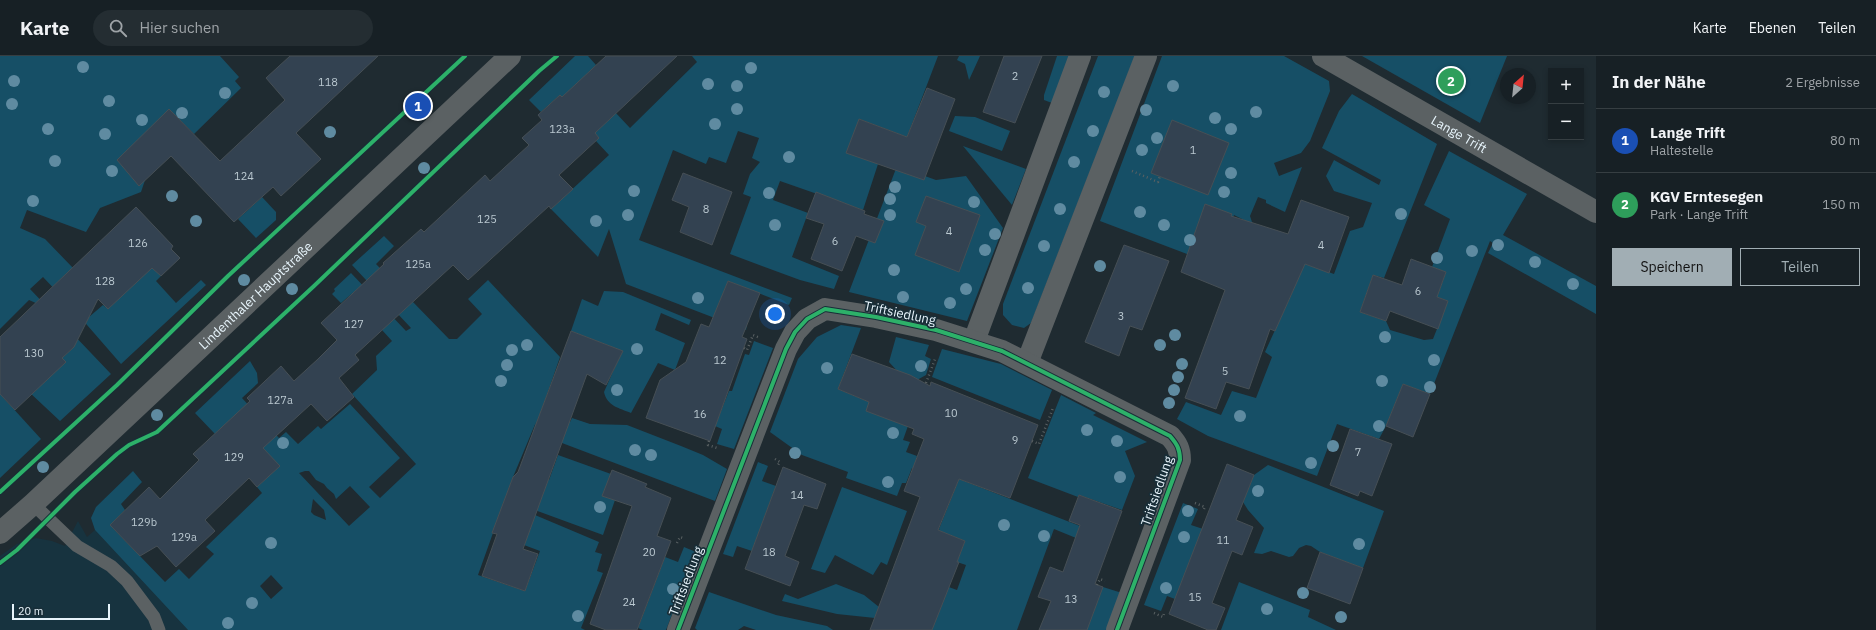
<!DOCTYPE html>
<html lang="de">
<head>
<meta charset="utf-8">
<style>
	body { margin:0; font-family:"IBM Plex Sans",sans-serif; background:#242d32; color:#f1f3f6 }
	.controls { position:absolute; right:12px; top:12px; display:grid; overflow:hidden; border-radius:0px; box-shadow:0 2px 6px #0003 }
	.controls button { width:36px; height:36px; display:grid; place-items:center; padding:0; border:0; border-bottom:1px solid #363e42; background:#172025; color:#f1f3f6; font:20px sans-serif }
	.compass { position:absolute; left:1500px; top:12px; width:36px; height:36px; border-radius:50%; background:#172025; box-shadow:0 2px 6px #0003; rotate:27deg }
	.scale { position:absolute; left:12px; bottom:10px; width:98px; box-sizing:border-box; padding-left:4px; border:2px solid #e7f4fb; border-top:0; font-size:11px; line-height:14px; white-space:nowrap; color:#e7f4fb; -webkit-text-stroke:3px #182e38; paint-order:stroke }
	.you { position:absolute; left:775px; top:258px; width:14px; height:14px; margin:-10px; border:3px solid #fff; border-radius:50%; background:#1a73e8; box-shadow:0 0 0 6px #1a73e833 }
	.badge { display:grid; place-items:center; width:26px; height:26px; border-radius:50%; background:#a1aeb4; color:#fff; font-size:13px; font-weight:700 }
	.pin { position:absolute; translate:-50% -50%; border:2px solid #fff; box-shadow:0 1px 4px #0006 }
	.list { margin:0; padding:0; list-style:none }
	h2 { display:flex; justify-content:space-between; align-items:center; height:52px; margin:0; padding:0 16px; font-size:17px }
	h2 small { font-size:13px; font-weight:400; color:#9ea3a7 }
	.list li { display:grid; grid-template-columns:26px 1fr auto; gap:12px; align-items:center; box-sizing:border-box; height:64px; padding:0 16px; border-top:1px solid #363e42 }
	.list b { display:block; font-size:15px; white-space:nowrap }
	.list p { margin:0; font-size:13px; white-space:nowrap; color:#9ea3a7 }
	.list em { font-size:13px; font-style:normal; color:#9ea3a7 }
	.actions { display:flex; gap:8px; padding:12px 16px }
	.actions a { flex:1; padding:9px 0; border:1px solid #a1aeb4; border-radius:0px; text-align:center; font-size:14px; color:#a1aeb4 }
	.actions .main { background:#a1aeb4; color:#111 }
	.icon { flex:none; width:22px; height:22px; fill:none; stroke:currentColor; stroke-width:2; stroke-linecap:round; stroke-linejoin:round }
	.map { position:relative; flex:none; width:1596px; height:574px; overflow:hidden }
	header { display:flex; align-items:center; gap:24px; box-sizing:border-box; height:56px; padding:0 20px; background:#172025; border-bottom:1px solid #363e42 }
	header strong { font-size:19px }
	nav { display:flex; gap:22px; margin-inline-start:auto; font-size:14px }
	.search { width:280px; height:36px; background:#242d32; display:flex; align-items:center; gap:10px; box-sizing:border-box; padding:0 14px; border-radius:22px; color:#9ea3a7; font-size:15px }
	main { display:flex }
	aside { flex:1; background:#172025 }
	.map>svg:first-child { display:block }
	.built { fill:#17333f }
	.green { fill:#164f66; fill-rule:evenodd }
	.building { fill:#334251; stroke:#464f55 }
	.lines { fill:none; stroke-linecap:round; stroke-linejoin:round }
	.path { stroke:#5a6163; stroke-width:2.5; stroke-dasharray:1 3; stroke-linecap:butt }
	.service { stroke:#5b6163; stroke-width:13 }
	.minor { stroke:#5b6163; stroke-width:22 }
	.tertiary { stroke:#5b6163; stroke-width:22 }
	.cycleway-casing { stroke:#182e38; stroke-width:6 }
	.cycleway { stroke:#2db169; stroke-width:4 }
	.tree { fill:#5f8ba1 }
	.labels { text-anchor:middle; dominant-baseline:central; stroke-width:3.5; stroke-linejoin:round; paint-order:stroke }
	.number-label { font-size:11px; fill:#bac8d0 }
	.street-label { font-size:13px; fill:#e7f4fb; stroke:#182e38 }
</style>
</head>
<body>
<header>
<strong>Karte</strong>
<div class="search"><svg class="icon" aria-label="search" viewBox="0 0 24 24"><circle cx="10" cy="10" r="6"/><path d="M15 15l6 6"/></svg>Hier suchen</div>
<nav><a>Karte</a><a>Ebenen</a><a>Teilen</a></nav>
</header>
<main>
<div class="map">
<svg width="1596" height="574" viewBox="0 0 1596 574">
	<rect width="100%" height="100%" fill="#1f2b31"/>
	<polygon class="built" points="78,465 87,481 95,474 188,574 0,574 0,500 17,488 36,482 52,485 65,490"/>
	<g class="green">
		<polygon points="0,0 220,0 239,21 235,25 241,32 194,78 169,53 141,136 100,152 86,176 27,154 20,172 45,183 73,212 62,241 43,221 30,233 111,318 60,365 28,335 66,306 62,302 74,291 38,248 29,244 0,273"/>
		<polygon points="575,0 588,0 596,9 583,22 630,72 697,6 692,0 938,0 907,81 859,63 878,108 863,154 780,125 773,144 808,157 792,201 839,220 834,233 800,224 730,198 751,141 743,138 750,118 760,106 752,102 759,82 738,75 726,107 709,101 706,108 673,94 639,184 792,242 789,249 728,225 716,255 747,269 746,274 626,228 609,173 598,201 551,153 609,99 596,85 599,82 560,39 541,56 529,44"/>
		<polygon points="959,0 980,0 969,24 965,8 957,4"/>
		<polygon points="1057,0 1070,0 1052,47 1044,44 1044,39"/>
		<polygon points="1098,0 1135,0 1031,267 1024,272 1012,269 1003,259 1003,248"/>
		<path d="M1162 0H1284L1329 25 1330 35 1310 85 1301 97 1274 107 1279 120 1302 111 1285 156 1266 147V144L1258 141 1250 160 1253 169 1216 209 1100 165ZM1234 159 1246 165 1241 179 1228 175Z"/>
		<polygon points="1362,0 1507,0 1480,67"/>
		<polygon points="1352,38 1437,88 1384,222 1373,219 1360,256 1386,265 1390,274 1424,284 1433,283 1448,245 1437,241 1446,216 1432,211 1450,163 1424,149 1449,95 1527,138 1503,179 1596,230 1596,258 1488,197 1493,187 1490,185 1430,338 1403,328 1386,370 1379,383 1337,368 1317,420 1208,380 1177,363 1186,346 1221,359 1232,335 1256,342 1272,301 1265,296 1292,237 1297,205 1334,218 1350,175 1363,171 1372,147 1334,135 1326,120 1334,104 1379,129 1381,124 1322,92 1339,55"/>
		<polygon points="955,60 975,61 1010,75 1002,95 949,75"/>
		<polygon points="963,90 1026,113 1012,149"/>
		<polygon points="897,110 936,124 966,120 1003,172 967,265 849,236"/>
		<polygon points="262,141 276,156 276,164 256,182 238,163"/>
		<path d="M384 180 394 190 376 208 449 283H457L482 258 468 243 488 224 560 301 541 356 570 366 572 362 590 368 627 369 681 390 703 399 727 413 715 445 533 376 536 366 513 421 478 519 525 535 540 495 524 489 535 459 599 486 595 496 602 498 597 515 603 517 581 572 585 574H188L95 474 91 462 96 451 133 415 142 426 121 448 125 454 110 469 165 526 179 513 189 523 214 498 206 491 262 437 257 431 279 410 215 378 195 357 250 305 257 317 258 327 242 342 279 382 286 376 298 388 318 370 321 373 350 348 400 402 369 431 380 442 416 408 352 338 377 314 376 300 392 285 382 274 386 269 355 235 341 247 332 238 335 235 334 233 351 217 406 275 411 272 352 209ZM305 415H309L316 424 324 428 327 432 334 438 336 443 350 430 370 451 349 470 299 417ZM313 443 324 454 326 464 314 459 311 456ZM271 519 283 532 271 543 260 530Z"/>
		<polygon points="151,210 161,220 156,225 176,247 201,224 206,229 121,308 74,254 78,250 89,261 103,249 108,253"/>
		<path d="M604 235 623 236 691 264 689 269 661 257 655 274 685 287 675 314 658 307 631 357C619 352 607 350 604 336L622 295 571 275 582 243 598 250Z"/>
		<polygon points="841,269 861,272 838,333 869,346 914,353 903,384 910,386 906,396 917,400 916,404 932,411 929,419 912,412 906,427 902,427 897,440 846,422 848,416 802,399 770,376 798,303 817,281"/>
		<polygon points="896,281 929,289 925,300 931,303 926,319 917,324 900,318 889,306"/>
		<polygon points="754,285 773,292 734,393 717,388 722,373 715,370 729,335 732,335 745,298 749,299"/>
		<polygon points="942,293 1001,308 1052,334 1040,364 932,321"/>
		<polygon points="0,338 41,383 0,422"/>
		<polygon points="1061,339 1096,357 1093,359 1147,386 1125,395 1135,420 1122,454 1079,439 1078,441 1028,422"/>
		<polygon points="558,399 611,418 615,444 603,479 532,453 543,422 549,424"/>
		<polygon points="758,406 768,410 762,425 776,430 752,495 737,490 733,501 723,498"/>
		<polygon points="1268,409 1384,455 1363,512 1320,496 1311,490 1306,489 1299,492 1293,500 1289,501 1271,495 1262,498 1254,497 1264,472 1248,454 1243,446 1254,419"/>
		<polygon points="959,423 1080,470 1076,482 1054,473 1017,574 932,574 921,521 957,534 966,509 957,506 965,485 940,475 939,473"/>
		<polygon points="842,431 907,455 887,509 881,506 873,519 835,499 825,517 811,513"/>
		<polygon points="1183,447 1198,453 1191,469 1203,473 1175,543 1167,540 1161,555 1144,549"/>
		<polygon points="684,491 696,496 666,574 643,574 638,572 665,501 678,506"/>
		<polygon points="1239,526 1310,554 1308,561 1336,574 1221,574"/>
		<polygon points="836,528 864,539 879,551 875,562 837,558 782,545 785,538 798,543"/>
		<polygon points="1103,531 1122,537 1108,574 1078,574"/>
		<polygon points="709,536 776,559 827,570 833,574 756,574 744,570 738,574 697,574 695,572"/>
	</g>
	<g class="building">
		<polygon points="290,0 378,0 296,77 321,103 281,140 273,131 234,166 171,100 139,130 117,104 169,53 220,105 285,44 266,22"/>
		<polygon points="606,0 677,0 595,77 599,82 559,119 573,133 551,153 549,150 468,224 453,209 355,299 359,304 339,322 354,341 327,365 311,348 263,392 280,410 257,431 249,422 205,464 215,475 176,511 157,490 140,500 110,469 149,431 160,443 199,404 193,398 250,345 247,342 281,310 294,325 318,303 337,284 321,267 384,208 383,207 421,173 424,176 485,119 490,125 529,89 522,82 542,64 538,59 560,39 562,41"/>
		<polygon points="1004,0 1042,0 1015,67 983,56"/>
		<polygon points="927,32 955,43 924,124 846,97 859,63 907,81"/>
		<polygon points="1172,64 1229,87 1208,139 1151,117"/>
		<polygon points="683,117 732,136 712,189 680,176 689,151 672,144"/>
		<polygon points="816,136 865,155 864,158 884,165 875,187 856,180 842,215 811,203 824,168 806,162"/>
		<polygon points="926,140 980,159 959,216 915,199 926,170 916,166"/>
		<polygon points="1301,144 1349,161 1329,217 1305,208 1275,275 1270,273 1249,333 1226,326 1216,353 1185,342 1225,234 1181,216 1205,148 1232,158 1231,160 1288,178"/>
		<polygon points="136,151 173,190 171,193 180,202 161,220 152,212 108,253 98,243 74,291 62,302 66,306 15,354 0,338 0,281"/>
		<polygon points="1124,189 1169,205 1142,274 1130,270 1119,300 1085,286"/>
		<polygon points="1411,203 1446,216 1437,241 1448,245 1438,273 1390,255 1386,265 1360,256 1373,219 1402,229"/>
		<polygon points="728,225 760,237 742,281 747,283 710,385 646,362 660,324 686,306 701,268 709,271"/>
		<polygon points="571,275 623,295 606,329 587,318 523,493 538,498 525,535 482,520 497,478 492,477 513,421 518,416"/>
		<polygon points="852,298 910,319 930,330 931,326 1038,369 1010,442 959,423 938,474 965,485 957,506 959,506 932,574 870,574 920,441 904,435 924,383 912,378 914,373 866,355 869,346 838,333"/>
		<polygon points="1403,328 1430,338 1413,381 1386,370"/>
		<polygon points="1350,373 1392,388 1372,440 1360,435 1358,440 1330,429"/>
		<polygon points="1227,408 1254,419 1236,464 1253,471 1242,499 1232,495 1212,547 1225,552 1216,574 1208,574 1169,558"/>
		<polygon points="783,411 826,428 817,453 804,449 785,500 799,506 790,530 745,513"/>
		<polygon points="612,414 647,428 645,431 671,442 657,480 671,485 637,574 606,574 590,568 632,450 602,440"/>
		<polygon points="1079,439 1122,455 1095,528 1103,531 1087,574 1039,574 1051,545 1038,541 1050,511 1063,516 1080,469 1069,465"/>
		<polygon points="1320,496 1363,512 1350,548 1307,532"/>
	</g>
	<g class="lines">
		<g class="path">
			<polyline points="1132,115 1158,126 1160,120"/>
			<polyline points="744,292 747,294 753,279 760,282"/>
			<polyline points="926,327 935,303"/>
			<polyline points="149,381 157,376 314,230 539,15 557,0"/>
			<polyline points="709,385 708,389 717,392"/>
			<polyline points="1032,385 1039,388 1053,352"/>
			<polyline points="775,403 780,406 778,409"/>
			<polyline points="1195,447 1205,451 1203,455"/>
			<polyline points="677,487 680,481 683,482"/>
			<polyline points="1097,529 1100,523 1105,525"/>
			<polyline points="1154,557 1163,561 1164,557"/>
		</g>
		<polyline class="service" points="33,448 77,490 111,510 127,525 154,561 159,574"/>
		<g class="minor">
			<path id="s1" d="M1323 0 1596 156"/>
			<polyline points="974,285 1080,0"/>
			<polyline points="1027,307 1146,0"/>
			<path d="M678 574 786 293 795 276 807 263 825 253 876 261 936 274 1002 295 1170 380C1177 388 1180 393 1180 404L1117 574"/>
		</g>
		<path class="tertiary" id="s2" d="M0 477 33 448 510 0"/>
		<g class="cycleway-casing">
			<g id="cycleway">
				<polyline points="0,436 117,329 228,220 465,0"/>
				<polyline points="0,507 17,494 75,436 117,398 129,389 157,376 314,230 539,15 557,0"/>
				<path d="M678 574 786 293 795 276 807 263 825 253 876 261 936 274 1002 295 1170 380C1177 388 1180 393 1180 404L1117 574"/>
			</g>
		</g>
		<use href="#cycleway" class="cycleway"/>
	</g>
	<g class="tree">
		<circle cx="83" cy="11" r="6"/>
		<circle cx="751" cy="12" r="6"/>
		<circle cx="14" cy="25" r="6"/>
		<circle cx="708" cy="28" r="6"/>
		<circle cx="737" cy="30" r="6"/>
		<circle cx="1173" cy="30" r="6"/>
		<circle cx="1104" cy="36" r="6"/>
		<circle cx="225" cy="37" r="6"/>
		<circle cx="109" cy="45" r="6"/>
		<circle cx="12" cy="48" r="6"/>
		<circle cx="737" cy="53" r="6"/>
		<circle cx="1146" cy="54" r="6"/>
		<circle cx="1256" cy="56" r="6"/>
		<circle cx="182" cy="57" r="6"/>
		<circle cx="1215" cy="62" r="6"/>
		<circle cx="142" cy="64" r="6"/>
		<circle cx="715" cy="68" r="6"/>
		<circle cx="48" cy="73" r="6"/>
		<circle cx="1231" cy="73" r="6"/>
		<circle cx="1093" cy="75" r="6"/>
		<circle cx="330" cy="76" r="6"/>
		<circle cx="105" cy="78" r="6"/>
		<circle cx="1157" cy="82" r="6"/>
		<circle cx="1142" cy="94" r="6"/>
		<circle cx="789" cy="101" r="6"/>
		<circle cx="55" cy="105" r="6"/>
		<circle cx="1074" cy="106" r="6"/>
		<circle cx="424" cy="112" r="6"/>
		<circle cx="112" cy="115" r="6"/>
		<circle cx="1231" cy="117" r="6"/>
		<circle cx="895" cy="131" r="6"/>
		<circle cx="634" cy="135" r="6"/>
		<circle cx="1224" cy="136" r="6"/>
		<circle cx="769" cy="137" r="6"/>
		<circle cx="172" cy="140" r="6"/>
		<circle cx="890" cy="143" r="6"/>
		<circle cx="33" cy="145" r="6"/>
		<circle cx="974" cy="146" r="6"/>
		<circle cx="1060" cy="153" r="6"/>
		<circle cx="1140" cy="156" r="6"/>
		<circle cx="1401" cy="158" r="6"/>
		<circle cx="628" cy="159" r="6"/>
		<circle cx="890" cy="159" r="6"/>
		<circle cx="196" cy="165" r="6"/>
		<circle cx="596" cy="165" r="6"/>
		<circle cx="775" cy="169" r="6"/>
		<circle cx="1164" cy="169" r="6"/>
		<circle cx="995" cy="178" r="6"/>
		<circle cx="1190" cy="184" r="6"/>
		<circle cx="1498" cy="189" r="6"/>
		<circle cx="1044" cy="190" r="6"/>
		<circle cx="985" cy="194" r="6"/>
		<circle cx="1472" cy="195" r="6"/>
		<circle cx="1437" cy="202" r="6"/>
		<circle cx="1535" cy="206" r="6"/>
		<circle cx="1100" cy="210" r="6"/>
		<circle cx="894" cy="214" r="6"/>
		<circle cx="244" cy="224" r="6"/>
		<circle cx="1573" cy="228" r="6"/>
		<circle cx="1028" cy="232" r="6"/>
		<circle cx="292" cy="233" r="6"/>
		<circle cx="966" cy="233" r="6"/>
		<circle cx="903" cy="241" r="6"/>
		<circle cx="698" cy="242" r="6"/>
		<circle cx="950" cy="247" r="6"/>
		<circle cx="1175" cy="279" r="6"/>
		<circle cx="1385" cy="281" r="6"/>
		<circle cx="527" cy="289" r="6"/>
		<circle cx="1160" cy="289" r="6"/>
		<circle cx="637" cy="293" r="6"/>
		<circle cx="512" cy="294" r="6"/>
		<circle cx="1434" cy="304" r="6"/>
		<circle cx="1182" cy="308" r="6"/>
		<circle cx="507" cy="309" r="6"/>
		<circle cx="921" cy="310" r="6"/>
		<circle cx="827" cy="312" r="6"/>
		<circle cx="1178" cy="321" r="6"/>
		<circle cx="501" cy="325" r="6"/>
		<circle cx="1382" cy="325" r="6"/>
		<circle cx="1430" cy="331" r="6"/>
		<circle cx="617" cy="334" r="6"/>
		<circle cx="1174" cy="334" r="6"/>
		<circle cx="1169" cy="347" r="6"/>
		<circle cx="157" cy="359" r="6"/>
		<circle cx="1240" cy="360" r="6"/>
		<circle cx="1379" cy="370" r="6"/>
		<circle cx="1087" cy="374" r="6"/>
		<circle cx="893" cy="377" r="6"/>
		<circle cx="1117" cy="385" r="6"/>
		<circle cx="283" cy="387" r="6"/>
		<circle cx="1333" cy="390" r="6"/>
		<circle cx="635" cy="394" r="6"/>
		<circle cx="795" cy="397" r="6"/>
		<circle cx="651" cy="399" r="6"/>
		<circle cx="1311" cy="407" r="6"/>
		<circle cx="43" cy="411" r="6"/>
		<circle cx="1120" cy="421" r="6"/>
		<circle cx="888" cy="426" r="6"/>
		<circle cx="1258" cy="435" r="6"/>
		<circle cx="600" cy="451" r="6"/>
		<circle cx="1188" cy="455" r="6"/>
		<circle cx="1004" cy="469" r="6"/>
		<circle cx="1044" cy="480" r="6"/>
		<circle cx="1184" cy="481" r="6"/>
		<circle cx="271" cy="487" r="6"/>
		<circle cx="1359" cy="488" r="6"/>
		<circle cx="1166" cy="532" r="6"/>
		<circle cx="673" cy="533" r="6"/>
		<circle cx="1303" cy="537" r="6"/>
		<circle cx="252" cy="547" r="6"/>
		<circle cx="1267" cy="553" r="6"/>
		<circle cx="578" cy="560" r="6"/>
		<circle cx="1341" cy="561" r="6"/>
		<circle cx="228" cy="567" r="6"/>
	</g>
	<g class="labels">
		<g class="number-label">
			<text x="1015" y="20">2</text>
			<text x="328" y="26">118</text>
			<text x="562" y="73">123a</text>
			<text x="1193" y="94">1</text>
			<text x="244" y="120">124</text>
			<text x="706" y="153">8</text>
			<text x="487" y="163">125</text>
			<text x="949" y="175">4</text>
			<text x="835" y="185">6</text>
			<text x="138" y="187">126</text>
			<text x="1321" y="189">4</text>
			<text x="418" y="208">125a</text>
			<text x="105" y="225">128</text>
			<text x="1418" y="235">6</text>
			<text x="1121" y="260">3</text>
			<text x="354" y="268">127</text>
			<text x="34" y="297">130</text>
			<text x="720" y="304">12</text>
			<text x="1225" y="315">5</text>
			<text x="280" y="344">127a</text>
			<text x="951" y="357">10</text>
			<text x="700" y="358">16</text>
			<text x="1015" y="384">9</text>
			<text x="1358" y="396">7</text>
			<text x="234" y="401">129</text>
			<text x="797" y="439">14</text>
			<text x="144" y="466">129b</text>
			<text x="184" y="481">129a</text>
			<text x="1223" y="484">11</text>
			<text x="649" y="496">20</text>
			<text x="769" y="496">18</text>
			<text x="1195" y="541">15</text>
			<text x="1071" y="543">13</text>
			<text x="629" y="546">24</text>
		</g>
		<g class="street-label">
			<text stroke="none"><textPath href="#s1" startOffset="157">Lange Trift</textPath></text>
			<text stroke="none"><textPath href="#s2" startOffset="349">Lindenthaler Hauptstraße</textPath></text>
			<text transform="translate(900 257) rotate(12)">Triftsiedlung</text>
			<text transform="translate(1157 435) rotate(-71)">Triftsiedlung</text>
			<text transform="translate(686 525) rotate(-69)">Triftsiedlung</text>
		</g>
	</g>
</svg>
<div class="controls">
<button>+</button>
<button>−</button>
</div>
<svg class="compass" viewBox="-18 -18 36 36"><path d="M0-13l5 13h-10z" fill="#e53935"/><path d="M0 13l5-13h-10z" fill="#9ea3a7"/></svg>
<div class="scale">20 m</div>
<div class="you"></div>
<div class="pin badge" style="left:418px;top:50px;background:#1a4fb4">1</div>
<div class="pin badge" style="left:1451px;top:25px;background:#2e9e5b">2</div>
</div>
<aside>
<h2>In der Nähe<small>2 Ergebnisse</small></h2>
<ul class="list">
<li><span class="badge" style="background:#1a4fb4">1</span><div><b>Lange Trift</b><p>Haltestelle</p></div><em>80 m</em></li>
<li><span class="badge" style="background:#2e9e5b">2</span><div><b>KGV Erntesegen</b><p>Park · Lange Trift</p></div><em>150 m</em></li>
</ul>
<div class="actions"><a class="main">Speichern</a><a>Teilen</a></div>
</aside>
</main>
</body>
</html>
